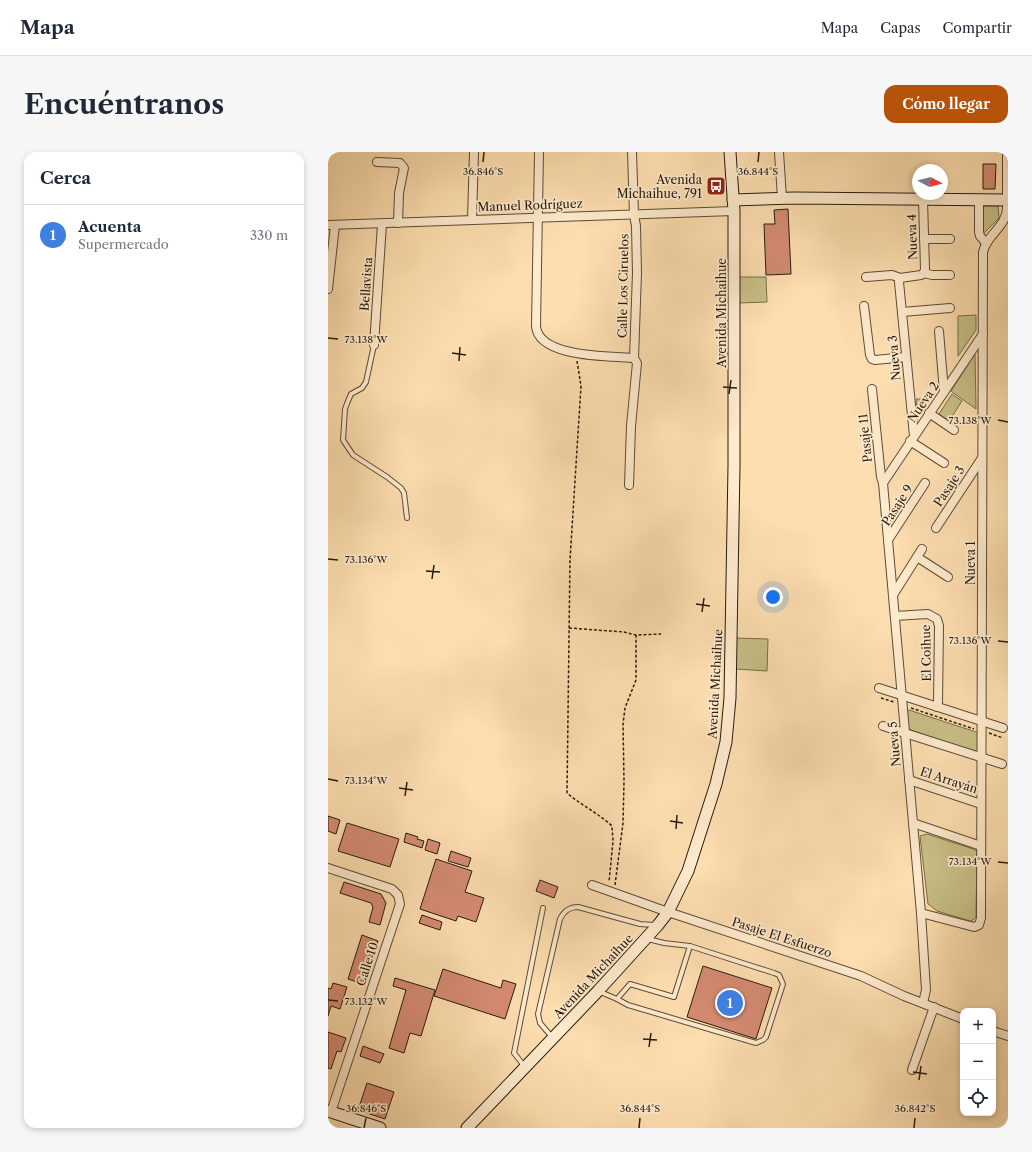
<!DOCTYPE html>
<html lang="es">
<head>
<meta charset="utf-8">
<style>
	body { margin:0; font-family:"Libre Caslon Text",serif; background:#f6f6f7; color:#1f2937 }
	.controls { position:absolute; right:12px; bottom:12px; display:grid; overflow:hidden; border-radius:8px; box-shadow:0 2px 6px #0003 }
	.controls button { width:36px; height:36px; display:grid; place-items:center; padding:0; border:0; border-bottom:1px solid #e0e1e3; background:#fff; color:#1f2937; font:20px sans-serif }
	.compass { position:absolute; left:584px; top:12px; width:36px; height:36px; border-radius:50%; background:#fff; box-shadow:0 2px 6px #0003; rotate:97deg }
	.you { position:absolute; left:445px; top:445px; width:14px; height:14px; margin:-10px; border:3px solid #fff; border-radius:50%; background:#1a73e8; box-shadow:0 0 0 6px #1a73e833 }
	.badge { display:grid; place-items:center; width:26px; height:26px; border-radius:50%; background:#b45309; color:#fff; font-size:13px; font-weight:700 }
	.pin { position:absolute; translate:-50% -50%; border:2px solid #fff; box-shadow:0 1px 4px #0006 }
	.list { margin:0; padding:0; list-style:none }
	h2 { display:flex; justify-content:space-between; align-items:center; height:52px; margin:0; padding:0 16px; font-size:17px }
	h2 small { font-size:13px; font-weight:400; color:#747a83 }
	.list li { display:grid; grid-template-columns:26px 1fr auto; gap:12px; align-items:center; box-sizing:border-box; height:60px; padding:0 16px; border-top:1px solid #e0e1e3 }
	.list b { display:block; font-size:15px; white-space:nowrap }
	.list p { margin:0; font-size:13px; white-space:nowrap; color:#747a83 }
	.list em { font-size:13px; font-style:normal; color:#747a83 }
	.icon { flex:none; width:22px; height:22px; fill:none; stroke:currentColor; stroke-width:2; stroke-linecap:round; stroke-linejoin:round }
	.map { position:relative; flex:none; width:680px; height:976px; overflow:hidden; border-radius:12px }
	header { display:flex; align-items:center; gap:24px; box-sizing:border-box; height:56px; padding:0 20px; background:#fff; border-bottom:1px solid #e0e1e3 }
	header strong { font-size:19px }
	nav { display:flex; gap:22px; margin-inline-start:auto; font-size:14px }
	.intro { display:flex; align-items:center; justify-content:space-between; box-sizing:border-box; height:96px; padding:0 24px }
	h1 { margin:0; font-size:28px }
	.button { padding:10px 18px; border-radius:12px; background:#b45309; color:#fff; font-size:14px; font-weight:700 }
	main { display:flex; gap:24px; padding:0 24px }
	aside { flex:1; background:#fff; border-radius:12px; box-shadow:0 2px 6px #0003 }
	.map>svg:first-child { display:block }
	.green { fill:#c8bf86; stroke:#776e4a }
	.building { fill:#d58b72; stroke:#261c0e }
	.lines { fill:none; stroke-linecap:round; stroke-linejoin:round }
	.lane-casing { stroke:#5c4c36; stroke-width:6 }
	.street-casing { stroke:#5c4c36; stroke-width:10 }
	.secondary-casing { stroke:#261c0e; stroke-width:13 }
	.path { stroke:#261c0e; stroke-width:1.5; stroke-dasharray:3 2; stroke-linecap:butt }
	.lane { stroke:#feeacc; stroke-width:4 }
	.street { stroke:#feeacc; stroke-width:8 }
	.secondary { stroke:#feeacc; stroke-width:11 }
	.ticks { fill:none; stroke:#261c0e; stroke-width:1.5 }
	.labels { text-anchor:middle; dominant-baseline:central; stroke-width:3.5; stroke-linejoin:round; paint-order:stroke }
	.poi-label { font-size:12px; fill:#261c0e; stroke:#feeacc; text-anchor:end }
	.street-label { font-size:12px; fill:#261c0e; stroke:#feeacc }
	.ticks-label { font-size:10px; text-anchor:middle; fill:#261c0e; stroke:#feeacc; stroke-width:3.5; stroke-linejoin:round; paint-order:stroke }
</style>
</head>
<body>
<header>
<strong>Mapa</strong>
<nav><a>Mapa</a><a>Capas</a><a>Compartir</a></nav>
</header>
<div class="intro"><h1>Encuéntranos</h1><a class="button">Cómo llegar</a></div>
<main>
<aside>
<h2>Cerca<small></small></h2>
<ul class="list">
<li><span class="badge" style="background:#3f7fe0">1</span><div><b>Acuenta</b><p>Supermercado</p></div><em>330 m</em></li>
</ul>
</aside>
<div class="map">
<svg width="680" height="976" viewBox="0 0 680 976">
	<rect width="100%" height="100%" fill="#fddeb0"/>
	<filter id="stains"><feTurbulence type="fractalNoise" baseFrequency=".005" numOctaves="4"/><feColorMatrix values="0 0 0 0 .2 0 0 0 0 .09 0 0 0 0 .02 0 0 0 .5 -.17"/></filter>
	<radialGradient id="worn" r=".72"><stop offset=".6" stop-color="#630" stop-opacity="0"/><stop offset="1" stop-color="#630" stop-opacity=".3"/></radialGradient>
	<g class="green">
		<polygon points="653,54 670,54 671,66 656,81 653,79"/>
		<polygon points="411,125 438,125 439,150 411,151"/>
		<polygon points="648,163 648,178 630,204 630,164"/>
		<polygon points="647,202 648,257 623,239"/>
		<polygon points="624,242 634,249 621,269 611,262"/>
		<polygon points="588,247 602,247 592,260 589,260"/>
		<polygon points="408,486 440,487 439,519 408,517"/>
		<polygon points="581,558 648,580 651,582 650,599 647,600 583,578 580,576 578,559"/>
		<polygon points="599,682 645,697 649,699 648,765 645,768 642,769 609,759 600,752 592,684"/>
	</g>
	<g class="building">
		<polygon points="655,12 668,12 667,37 655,37"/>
		<polygon points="460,57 463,122 438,123 436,72 447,72 446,58"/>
		<polygon points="0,664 12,668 8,682 0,679"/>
		<polygon points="19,671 71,687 62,715 10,699"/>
		<polygon points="78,681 90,685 89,687 96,689 94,696 76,690"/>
		<polygon points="100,687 112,691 109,702 97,698"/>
		<polygon points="123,699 143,706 140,715 120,709"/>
		<polygon points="108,707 144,719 137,740 156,746 148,770 130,764 128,769 92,757"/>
		<polygon points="212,728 230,735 226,746 208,739"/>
		<polygon points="16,730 53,742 58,751 52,773 41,770 45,755 43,751 12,741"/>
		<polygon points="94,763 114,770 112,778 91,771"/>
		<polygon points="34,783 50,789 35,832 20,827"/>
		<polygon points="375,814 444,836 428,887 359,865"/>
		<polygon points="115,817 173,836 175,828 188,832 177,867 106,844"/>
		<polygon points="67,826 107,838 93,884 82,881 76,901 61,896 78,838 65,834"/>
		<polygon points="5,831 19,835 12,857 3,854 0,864 0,836 3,837"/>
		<polygon points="0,880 18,886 13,900 9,899 3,917 0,916"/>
		<polygon points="35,894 56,902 52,911 32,904"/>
		<polygon points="39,931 66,940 57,967 30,958"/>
	</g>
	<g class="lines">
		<g class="lane-casing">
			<g id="lane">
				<polyline points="46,193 38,230 34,236 23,242 20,249 17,257 15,288 25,303 59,325 73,336 76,341 79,366"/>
				<polyline points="270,839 289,847 302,832 346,845 362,794 336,791 320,787"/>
				<polyline points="289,847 300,853 428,891 435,888 438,885 455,832 451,823 446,821 362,794"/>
				<path d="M224 885 212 871 210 862 232 767C236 759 241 755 250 755L312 772 326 773"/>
				<polyline points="197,915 186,901 215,756"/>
			</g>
		</g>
		<g class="street-casing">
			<g id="street">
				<path d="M211 0 208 174C210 206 283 204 306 206"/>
				<polyline points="451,0 454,46"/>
				<polyline points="679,0 679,48"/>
				<polyline points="49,10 72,11 76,16 71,41 70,71"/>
				<polyline points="595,47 597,117 596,121"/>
				<polyline points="651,48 651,80 652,84 658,91"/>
				<polyline points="144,68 146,0"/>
				<polyline points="0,73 406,59"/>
				<polyline points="596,87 622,87"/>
				<polyline points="596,121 604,123 622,123"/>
				<polyline points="538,125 564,123 572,126 593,123 596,121"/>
				<polyline points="572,126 571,130 586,284"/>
				<polyline points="0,137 7,73"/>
				<polyline points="536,154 542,203 544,207 547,208 578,205"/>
				<polyline points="574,160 622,156"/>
				<polyline points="611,179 616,240"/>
				<polyline points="46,193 54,72"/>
				<polyline points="544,237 553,325 555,331 593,761 598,838 595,851"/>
				<polyline points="601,261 626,278"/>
				<polyline points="582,289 616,311"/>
				<polyline points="555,331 655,182"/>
				<polyline points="301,333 303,274 309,211 306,206 309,121 308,74 306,63 304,0"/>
				<polyline points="608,376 654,306"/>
				<polyline points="560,388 597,331"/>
				<polyline points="589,405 620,425"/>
				<polyline points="565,443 594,397"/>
				<polyline points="567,464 600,462 609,467 611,474 610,552 609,555"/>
				<polyline points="551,536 675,576"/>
				<polyline points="555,574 674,612"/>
				<polyline points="581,628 653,652"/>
				<polyline points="585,671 653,694"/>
				<polyline points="0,716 64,737 70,743 72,752 3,960"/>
				<polyline points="264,733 340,760 533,824 576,844 635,867"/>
				<path d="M593 761 646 775 651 773 653 766 655 100C659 82 679 75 679 55"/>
				<polyline points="665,879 680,884"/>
				<polyline points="584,918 606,855"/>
			</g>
		</g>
		<g class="secondary-casing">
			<g id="secondary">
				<polyline points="405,48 466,46 680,48"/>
				<polyline points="0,959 52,976"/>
				<polyline points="139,976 270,839 330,773 340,760 360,719 388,632 398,590 402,546 406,314 406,59 402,0"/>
			</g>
		</g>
		<g class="path">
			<path d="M249 209 253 234 242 408 239 641C253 653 270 661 284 674L285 689 281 730"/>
			<polyline points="241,476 296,480 308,483 333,482"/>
			<polyline points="553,546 566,550"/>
			<polyline points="583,556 646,577"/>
			<polyline points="661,581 675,586"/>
			<polyline points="287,733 295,671 296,629 295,572 297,556 308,528 308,483"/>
		</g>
		<use href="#lane" class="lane"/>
		<use href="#street" class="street"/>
		<use href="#secondary" class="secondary"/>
	</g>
	<path class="ticks" d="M155 10 156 0M430 10 431 0M0 186 10 187M124 201 138 203M131 209 132 195M395 235 409 236M401 242 403 228M670 268 680 270M0 407 10 408M98 419 112 420M104 427 106 413M368 452 382 454M374 460 376 446M670 489 680 490M0 627 10 629M71 636 85 638M77 644 79 630M342 669 355 671M348 677 349 663M670 710 680 711M0 848 10 849M315 887 329 888M321 895 323 881M585 920 599 922M591 928 593 914M36 976 38 966M311 976 312 966M586 976 587 966"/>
	<defs>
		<g id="bus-square" transform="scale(1)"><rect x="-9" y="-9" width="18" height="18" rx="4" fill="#8f2418" stroke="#feeacc"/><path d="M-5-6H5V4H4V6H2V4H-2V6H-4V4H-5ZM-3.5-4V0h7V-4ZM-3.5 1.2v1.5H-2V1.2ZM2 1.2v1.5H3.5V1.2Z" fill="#fff"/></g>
	</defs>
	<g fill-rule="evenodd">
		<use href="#bus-square" x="388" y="34"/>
	</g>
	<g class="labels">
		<g class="poi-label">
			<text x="374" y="27">Avenida<tspan x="374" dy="14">Michaihue, 791</tspan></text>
		</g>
		<g class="street-label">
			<text transform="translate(202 53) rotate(-2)">Manuel Rodríguez</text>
			<text transform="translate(584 85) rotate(-92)">Nueva 4</text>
			<text transform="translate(38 132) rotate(-86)">Bellavista</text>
			<text transform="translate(295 134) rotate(-89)">Calle Los Ciruelos</text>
			<text transform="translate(393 161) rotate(-90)">Avenida Michaihue</text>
			<text transform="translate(566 206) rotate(-95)">Nueva 3</text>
			<text transform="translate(595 250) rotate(-56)">Nueva 2</text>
			<text transform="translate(537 286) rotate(-96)">Pasaje 11</text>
			<text transform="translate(621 334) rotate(-57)">Pasaje 3</text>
			<text transform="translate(569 353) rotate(-57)">Pasaje 9</text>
			<text transform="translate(642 411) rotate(-90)">Nueva 1</text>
			<text transform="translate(598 501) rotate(-91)">El Coihue</text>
			<text transform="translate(387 532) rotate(-87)">Avenida Michaihue</text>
			<text transform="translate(566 592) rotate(-95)">Nueva 5</text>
			<text transform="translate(621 628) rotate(18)">El Arrayán</text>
			<text transform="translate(454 785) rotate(18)">Pasaje El Esfuerzo</text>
			<text transform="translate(39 812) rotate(-72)">Calle 10</text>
			<text transform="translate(265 824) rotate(-47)">Avenida Michaihue</text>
		</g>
	</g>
	<g class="ticks-label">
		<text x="155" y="23">36.846°S</text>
		<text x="430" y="23">36.844°S</text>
		<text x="38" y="191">73.138°W</text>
		<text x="642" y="272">73.138°W</text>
		<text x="38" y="411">73.136°W</text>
		<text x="642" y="492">73.136°W</text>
		<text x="38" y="632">73.134°W</text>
		<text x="642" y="713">73.134°W</text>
		<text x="38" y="853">73.132°W</text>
		<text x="38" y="960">36.846°S</text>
		<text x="312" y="960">36.844°S</text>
		<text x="587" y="960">36.842°S</text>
	</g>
	<rect width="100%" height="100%" filter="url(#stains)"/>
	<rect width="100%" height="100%" fill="url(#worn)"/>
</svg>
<div class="controls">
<button>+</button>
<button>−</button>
<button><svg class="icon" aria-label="locate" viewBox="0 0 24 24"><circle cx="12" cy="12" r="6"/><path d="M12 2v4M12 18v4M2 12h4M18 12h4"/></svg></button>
</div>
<svg class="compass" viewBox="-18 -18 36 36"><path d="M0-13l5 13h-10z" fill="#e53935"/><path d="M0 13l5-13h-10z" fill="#747a83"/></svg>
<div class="you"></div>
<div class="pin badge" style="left:402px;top:851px;background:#3f7fe0">1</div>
</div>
</main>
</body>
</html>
